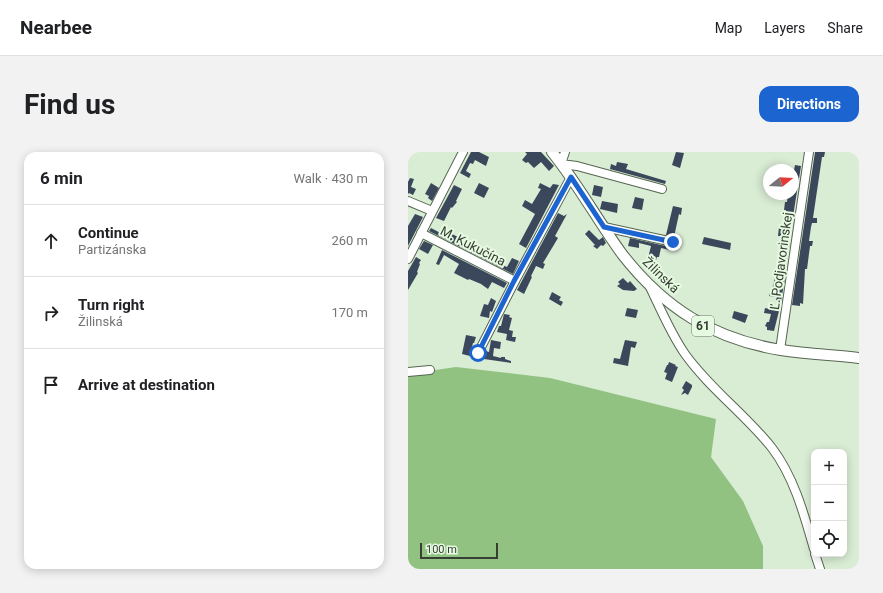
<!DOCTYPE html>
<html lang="en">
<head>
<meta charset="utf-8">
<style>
	body { margin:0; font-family:Roboto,sans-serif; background:#f2f2f2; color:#202124 }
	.controls { position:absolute; right:12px; bottom:12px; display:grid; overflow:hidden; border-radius:8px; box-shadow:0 2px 10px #0003 }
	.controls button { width:36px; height:36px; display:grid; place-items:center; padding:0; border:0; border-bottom:1px solid #e0e0e0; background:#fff; color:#202124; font:20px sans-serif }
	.compass { position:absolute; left:355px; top:12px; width:36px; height:36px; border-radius:50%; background:#fff; box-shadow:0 2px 10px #0003; rotate:72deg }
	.scale { position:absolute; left:12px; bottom:10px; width:78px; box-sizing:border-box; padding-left:4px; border:2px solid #373e34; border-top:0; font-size:11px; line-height:14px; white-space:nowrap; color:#373e34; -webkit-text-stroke:3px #e6f9e1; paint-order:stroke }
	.stop { position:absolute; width:12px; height:12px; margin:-9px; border:3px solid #1c65d0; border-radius:50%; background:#fff }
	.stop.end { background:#1c65d0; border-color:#fff; box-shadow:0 1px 4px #0008 }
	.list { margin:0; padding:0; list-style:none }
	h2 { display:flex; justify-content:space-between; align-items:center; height:52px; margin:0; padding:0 16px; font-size:17px }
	h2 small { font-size:13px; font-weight:400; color:#757577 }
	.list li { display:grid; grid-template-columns:26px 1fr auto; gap:12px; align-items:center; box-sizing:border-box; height:72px; padding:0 16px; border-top:1px solid #e0e0e0 }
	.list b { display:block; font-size:15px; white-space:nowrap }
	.list p { margin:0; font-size:13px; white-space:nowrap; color:#757577 }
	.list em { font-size:13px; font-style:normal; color:#757577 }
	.icon { flex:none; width:22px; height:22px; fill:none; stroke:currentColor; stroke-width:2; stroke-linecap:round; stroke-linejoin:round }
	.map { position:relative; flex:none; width:451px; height:417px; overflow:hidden; border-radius:12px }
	header { display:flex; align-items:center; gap:24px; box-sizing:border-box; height:56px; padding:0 20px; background:#fff; border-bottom:1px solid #e0e0e0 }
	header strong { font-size:19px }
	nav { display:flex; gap:22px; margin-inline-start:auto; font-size:14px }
	.intro { display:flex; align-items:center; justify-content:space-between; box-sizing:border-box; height:96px; padding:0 24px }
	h1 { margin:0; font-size:28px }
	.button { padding:10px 18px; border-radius:12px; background:#1c65d0; color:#fff; font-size:14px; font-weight:700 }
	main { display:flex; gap:24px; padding:0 24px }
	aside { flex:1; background:#fff; border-radius:12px; box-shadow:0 2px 10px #0003 }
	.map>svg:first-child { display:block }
	.forest { fill:#91c281 }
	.building { fill:#3b485c }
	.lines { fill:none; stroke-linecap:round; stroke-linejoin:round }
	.minor-casing { stroke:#566651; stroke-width:10 }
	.major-casing { stroke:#566651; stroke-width:12 }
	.minor { stroke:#fff; stroke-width:8 }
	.major { stroke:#fff; stroke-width:10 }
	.route { stroke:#1c65d0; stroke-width:5 }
	.labels { text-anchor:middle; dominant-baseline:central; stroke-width:4; stroke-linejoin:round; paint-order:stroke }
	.shield { fill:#e6f9e1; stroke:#6c7668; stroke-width:1 }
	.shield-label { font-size:12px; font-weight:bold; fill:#373e34 }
	.street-label { font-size:13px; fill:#373e34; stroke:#e6f9e1 }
</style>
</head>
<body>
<header>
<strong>Nearbee</strong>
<nav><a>Map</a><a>Layers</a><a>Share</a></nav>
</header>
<div class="intro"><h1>Find us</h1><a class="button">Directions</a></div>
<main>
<aside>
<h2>6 min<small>Walk · 430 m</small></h2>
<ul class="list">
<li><svg class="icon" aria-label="ahead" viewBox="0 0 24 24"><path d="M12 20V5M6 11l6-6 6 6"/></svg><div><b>Continue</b><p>Partizánska</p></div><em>260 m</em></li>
<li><svg class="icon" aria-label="right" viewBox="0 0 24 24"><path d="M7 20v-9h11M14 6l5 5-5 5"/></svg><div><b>Turn right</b><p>Žilinská</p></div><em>170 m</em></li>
<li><svg class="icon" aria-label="arrive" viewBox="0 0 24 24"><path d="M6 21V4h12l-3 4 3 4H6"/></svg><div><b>Arrive at destination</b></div></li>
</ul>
</aside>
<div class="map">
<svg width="451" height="417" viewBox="0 0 451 417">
	<rect width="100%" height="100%" fill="#d9ecd4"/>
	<polygon class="forest" points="48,215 142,226 308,267 303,305 335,349 355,394 355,417 0,417 0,222"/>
	<g class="building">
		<polygon points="63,0 71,0 81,5 78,14 67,8 65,12 62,11 58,19 63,22 61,26 52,21"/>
		<polygon points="117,0 133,0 146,14 141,19 133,10 126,16 120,10 118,11 114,8 119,2"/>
		<polygon points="268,0 276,1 272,16 264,13"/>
		<polygon points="407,0 417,0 416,5 414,5 405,66 409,66 409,71 404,71 403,75 401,89 405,89 404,94 402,94 399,117 397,117 395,152 392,151 392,154 384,153"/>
		<polygon points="209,10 220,12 218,17 258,29 257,32 202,17 203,12 208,14"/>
		<polygon points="387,13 393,14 384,71 380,70 379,88 382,88 381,96 377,95 376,104 377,104 376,106 379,107 376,120 378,120 373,149 368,148 369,145 361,144 363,137 364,137 367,126 368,126 371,112 369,112 375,84 370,84 371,75 375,76 378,58 376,58 377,50 379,50 380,42 385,42 385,23"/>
		<polygon points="2,26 6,27 3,35 8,37 5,43 1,41 0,42 0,30"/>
		<polygon points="23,31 31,36 24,49 20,46 21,44 17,42"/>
		<polygon points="71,31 81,36 76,46 66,41"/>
		<polygon points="132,31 142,36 145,32 151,33 118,96 111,92 127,62 114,54 117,48 124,52 133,37 130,36"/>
		<polygon points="46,33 54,37 48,49 49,50 44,56 43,55 36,69 28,66"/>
		<polygon points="186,33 195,35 193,45 184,43"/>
		<polygon points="227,45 236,47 234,58 224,56"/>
		<polygon points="194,49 210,52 209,61 192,57"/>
		<polygon points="265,54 274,56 273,63 271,62 266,85 258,83"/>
		<polygon points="150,61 156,64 159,62 147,84 150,86 135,111 137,112 135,117 128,114 123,124 124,125 116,142 109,138"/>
		<polygon points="7,62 15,65 0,94 0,74"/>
		<polygon points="23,76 40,85 42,81 54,87 52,91 61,96 62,95 64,96 65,95 84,105 85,104 92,107 90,111 99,115 104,106 111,109 105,122 21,79"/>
		<polygon points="181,78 191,88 195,85 198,91 195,94 193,93 189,97 185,94 187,93 177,82"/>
		<polygon points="296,85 323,91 322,98 294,92"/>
		<polygon points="222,86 262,95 262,98 253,96 251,105 249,105 248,108 240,106 243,94 231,91 231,96 220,94"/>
		<polygon points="16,89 25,93 20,102 11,97"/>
		<polygon points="34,98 99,131 96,136 84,130 80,137 73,132 61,127 60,128 46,121 51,112 36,103 31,113 28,112"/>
		<polygon points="8,105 13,108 11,111 12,112 9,120 10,121 0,138 0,119"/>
		<polygon points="215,126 220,131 222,129 229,137 226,139 215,138 209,134 212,132 210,130"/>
		<polygon points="144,140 153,145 151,148 155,150 153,154 141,147"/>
		<polygon points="83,146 88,149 84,160 82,159 81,166 72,164 76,152 80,153"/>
		<polygon points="219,156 230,158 228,166 217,164"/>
		<polygon points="357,156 371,159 366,179 359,178 359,175 357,174 359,170 361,170 363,162 356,161"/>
		<polygon points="326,159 340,163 337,171 324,166"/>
		<polygon points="96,162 102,163 101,165 104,166 101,178 105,179 104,185 108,185 107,190 98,188 99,182 89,180 91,174 93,174"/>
		<polygon points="58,183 68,185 66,191 65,191 62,204 54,202"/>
		<polygon points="83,188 93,190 92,197 86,196 85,204 93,206 93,205 97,205 97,207 103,209 103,211 76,207 78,199 81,200"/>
		<polygon points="217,188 229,190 227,196 223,195 220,214 205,211 206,206 212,207"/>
		<polygon points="261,210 268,213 267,214 270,215 264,230 257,227 259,221 256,220 259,213 260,213"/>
		<polygon points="278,229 284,233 284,235 280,243 277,241 273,243 276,238 274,236"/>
	</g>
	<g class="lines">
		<g class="minor-casing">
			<g id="minor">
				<polyline points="157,0 153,12 169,14 254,37"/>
				<polyline points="0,49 24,59"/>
				<polyline points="196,75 265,90"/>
				<polyline points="13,81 107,129"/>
				<polyline points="0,107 55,0"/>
				<path d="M242 135C253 158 263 182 277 202 302 237 338 263 364 296 386 325 396 362 406 397"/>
				<polyline points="372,198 401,0"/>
				<polyline points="70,201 107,129 163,25"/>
				<polyline points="0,220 22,218"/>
				<polyline points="407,402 412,417"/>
			</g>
		</g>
		<g class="major-casing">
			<path id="major" d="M144 0C170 32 190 69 214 102 256 156 305 187 373 198 399 202 425 203 451 206"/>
		</g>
		<use href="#minor" class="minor"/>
		<use href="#major" class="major"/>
	</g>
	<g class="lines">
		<polyline class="route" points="70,201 106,129 163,25 196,75 265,90"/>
	</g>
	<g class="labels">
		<rect class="shield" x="284" y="164" width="22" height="20" rx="3"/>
		<g class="shield-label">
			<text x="295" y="174">61</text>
		</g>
		<g class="street-label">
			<text transform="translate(65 94) rotate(27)">M. Kukučína</text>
			<text transform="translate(373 109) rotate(-82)">Ľ. Podjavorinskej</text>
			<text transform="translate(253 123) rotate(44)">Žilinská</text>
		</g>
	</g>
</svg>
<div class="controls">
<button>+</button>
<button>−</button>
<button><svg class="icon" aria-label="locate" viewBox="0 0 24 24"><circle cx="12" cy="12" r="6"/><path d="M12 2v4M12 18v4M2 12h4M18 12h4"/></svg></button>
</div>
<svg class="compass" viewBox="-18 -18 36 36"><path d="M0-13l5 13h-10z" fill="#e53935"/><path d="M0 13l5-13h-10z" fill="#757577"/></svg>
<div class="scale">100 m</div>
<div class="stop" style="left:70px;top:201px"></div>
<div class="stop end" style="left:265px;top:90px"></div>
</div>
</main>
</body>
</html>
